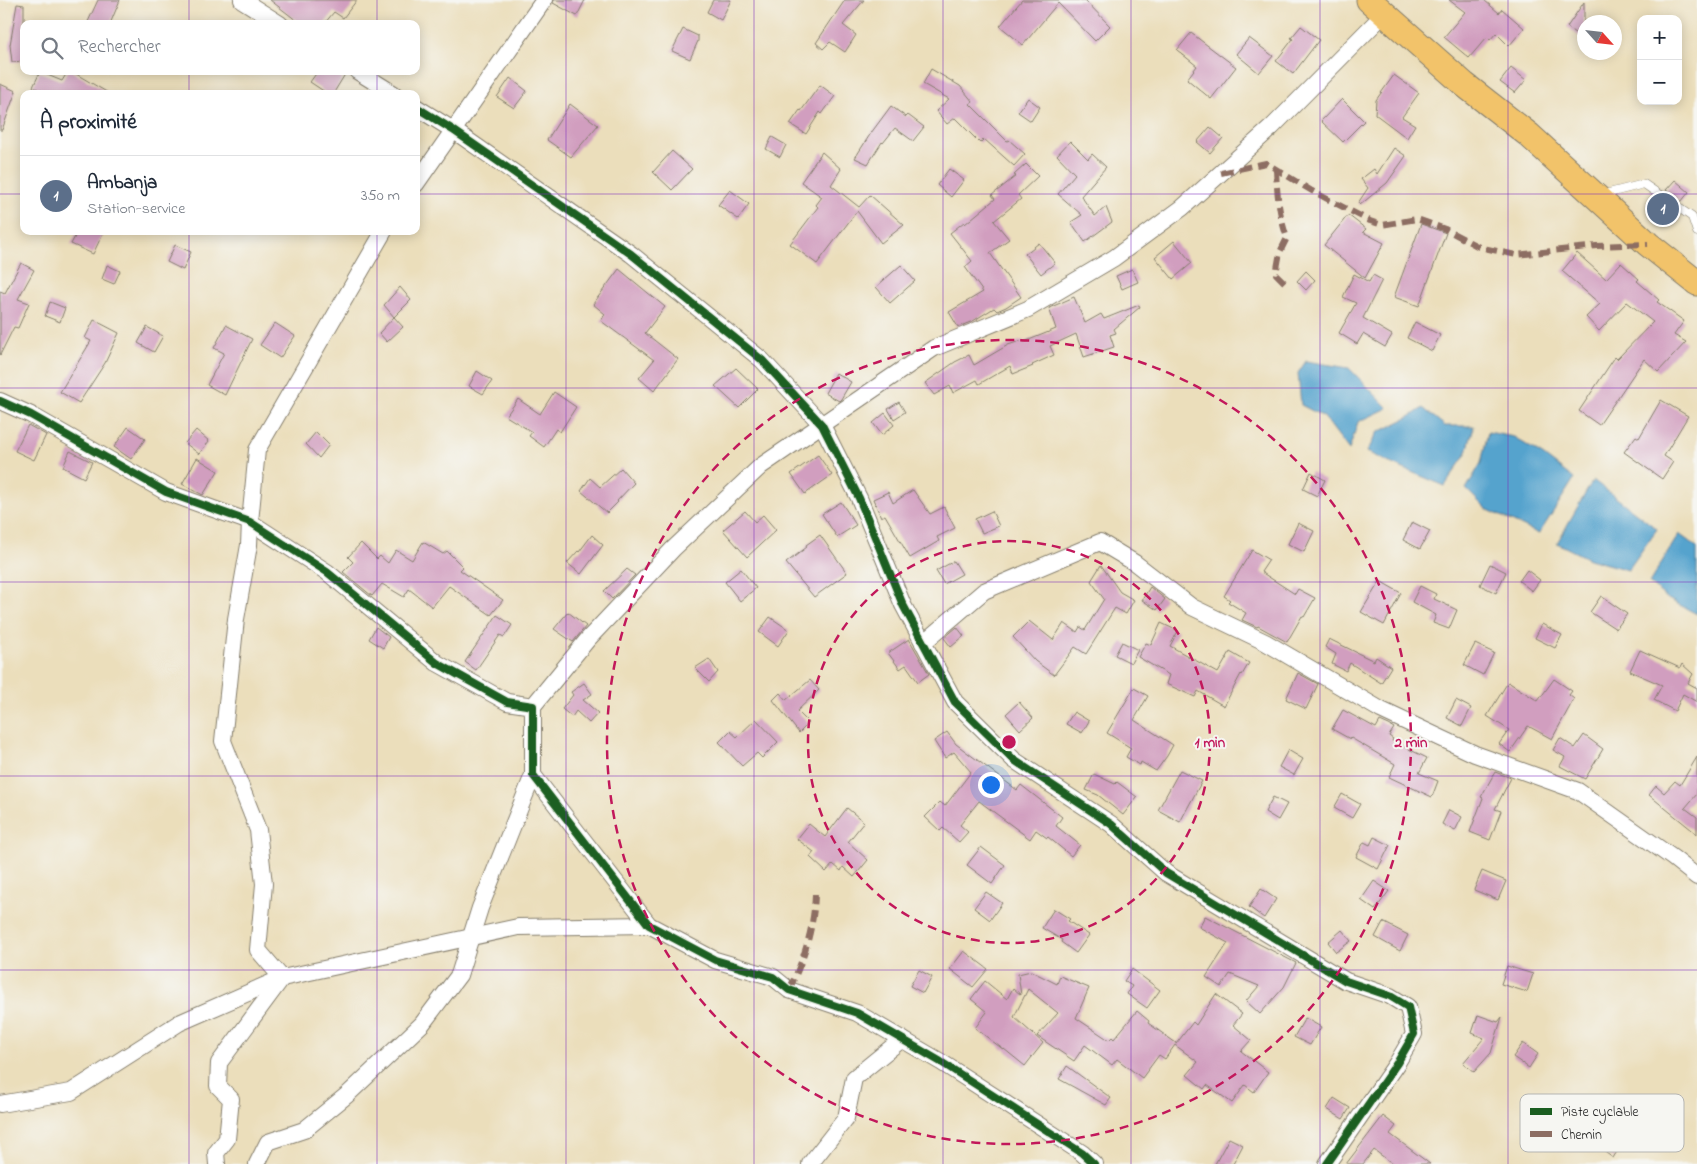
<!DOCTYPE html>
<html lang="fr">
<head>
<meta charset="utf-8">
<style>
	body { margin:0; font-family:"Indie Flower",sans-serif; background:#f6f6f7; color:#1f2937 }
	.controls { position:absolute; right:15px; top:15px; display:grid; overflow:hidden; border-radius:10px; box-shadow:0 2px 12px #0003 }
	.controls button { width:45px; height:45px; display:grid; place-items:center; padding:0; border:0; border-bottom:1px solid #e0e1e3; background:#fff; color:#1f2937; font:25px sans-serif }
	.compass { position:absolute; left:1577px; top:15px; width:45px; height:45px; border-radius:50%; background:#fff; box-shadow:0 2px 12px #0003; rotate:117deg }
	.you { position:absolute; left:990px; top:784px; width:18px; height:18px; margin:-12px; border:4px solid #fff; border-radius:50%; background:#1a73e8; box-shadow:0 0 0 8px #1a73e833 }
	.badge { display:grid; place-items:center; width:32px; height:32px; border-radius:50%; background:#1f6fb2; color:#fff; font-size:16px; font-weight:700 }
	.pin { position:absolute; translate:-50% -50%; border:2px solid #fff; box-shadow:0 1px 5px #0006 }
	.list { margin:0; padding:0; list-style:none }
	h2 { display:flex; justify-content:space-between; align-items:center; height:65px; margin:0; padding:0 20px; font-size:21px }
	h2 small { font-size:16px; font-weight:400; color:#747a83 }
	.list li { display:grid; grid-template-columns:32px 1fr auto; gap:15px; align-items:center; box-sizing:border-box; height:80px; padding:0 20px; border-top:1px solid #e0e1e3 }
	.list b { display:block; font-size:19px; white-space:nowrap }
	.list p { margin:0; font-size:16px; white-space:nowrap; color:#747a83 }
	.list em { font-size:16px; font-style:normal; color:#747a83 }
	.icon { flex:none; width:28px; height:28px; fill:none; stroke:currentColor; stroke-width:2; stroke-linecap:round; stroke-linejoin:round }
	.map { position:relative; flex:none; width:1697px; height:1164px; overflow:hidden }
	.search { position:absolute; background:#fff; box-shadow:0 2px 12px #0003; left:20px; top:20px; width:400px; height:55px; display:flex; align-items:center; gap:12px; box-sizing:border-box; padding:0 18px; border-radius:10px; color:#747a83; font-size:19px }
	.panel { position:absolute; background:#fff; box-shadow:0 2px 12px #0003; left:20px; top:90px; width:400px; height:145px; border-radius:10px }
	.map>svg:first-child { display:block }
	.water { fill:#54a3cd; stroke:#386074 }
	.building { fill:#d19ebf }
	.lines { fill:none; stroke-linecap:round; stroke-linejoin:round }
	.service-casing { stroke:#847d6c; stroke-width:9 }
	.minor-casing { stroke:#847d6c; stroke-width:18 }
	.primary-casing { stroke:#847d6c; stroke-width:27 }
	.service { stroke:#fff; stroke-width:8 }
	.minor { stroke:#fff; stroke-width:16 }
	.primary { stroke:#f2c36a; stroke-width:25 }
	.quiet { stroke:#8d6e63; stroke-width:6; stroke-dasharray:12 6; stroke-linecap:butt }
	.cycleway-casing { stroke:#f6f6f2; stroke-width:11 }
	.cycleway { stroke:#1b5e20; stroke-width:8 }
	.grid { fill:none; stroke:#7b2cbf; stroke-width:1; stroke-opacity:0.55 }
	.ring { fill:none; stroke:#c2185b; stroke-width:2.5; stroke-dasharray:9 6 }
	.key { fill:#f6f6f2; stroke:#b5b5b2; stroke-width:1 }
	.key-label { font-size:14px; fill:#1c1c1c }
	.centre { fill:#c2185b; stroke:#f6f6f2; stroke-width:2.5 }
	.ring-label { font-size:15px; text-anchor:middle; font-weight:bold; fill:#c2185b; stroke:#f6f6f2; stroke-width:4; stroke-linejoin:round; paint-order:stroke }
</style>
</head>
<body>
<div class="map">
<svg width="1697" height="1164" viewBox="0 0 1697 1164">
	<rect width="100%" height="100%" fill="#f6f6f2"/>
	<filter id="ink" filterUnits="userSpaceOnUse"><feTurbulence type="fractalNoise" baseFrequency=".02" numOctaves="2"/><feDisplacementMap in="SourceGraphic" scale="10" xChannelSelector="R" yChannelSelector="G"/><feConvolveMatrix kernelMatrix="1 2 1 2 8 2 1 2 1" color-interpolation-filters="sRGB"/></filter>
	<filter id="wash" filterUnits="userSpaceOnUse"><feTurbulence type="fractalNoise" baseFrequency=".0096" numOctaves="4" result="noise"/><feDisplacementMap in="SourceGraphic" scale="20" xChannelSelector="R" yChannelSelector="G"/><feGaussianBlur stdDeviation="1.12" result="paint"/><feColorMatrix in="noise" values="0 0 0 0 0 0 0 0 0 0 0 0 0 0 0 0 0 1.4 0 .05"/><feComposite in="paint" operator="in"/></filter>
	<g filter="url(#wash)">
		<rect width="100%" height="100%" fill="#ebdebb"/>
		<g class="water">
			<polygon points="1306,361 1349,368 1388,408 1358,422 1349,450 1324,417 1301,405 1298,373"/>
			<polygon points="1423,408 1445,426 1474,426 1467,452 1445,486 1392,464 1367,452 1377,433 1411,416"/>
			<polygon points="1488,432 1514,437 1544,456 1574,479 1539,534 1486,509 1466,489 1481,463"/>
			<polygon points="1593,480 1657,529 1628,570 1589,559 1557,543"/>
			<polygon points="1679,534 1697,547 1697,614 1668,599 1649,583"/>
		</g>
		<g id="blocks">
			<g class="building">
				<polygon points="98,0 120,0 110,24 87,24"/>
				<polygon points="270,0 357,0 343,18 334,12 324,24 301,24"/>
				<polygon points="554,0 585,0 577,16 553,3"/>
				<polygon points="713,0 731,0 721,20 707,12"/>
				<polygon points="845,0 864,0 843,25 856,35 845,52 830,42 823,49 816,43"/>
				<polygon points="1022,0 1085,0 1110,26 1095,41 1058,3 1023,45 1000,26"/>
				<polygon points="1449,0 1484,0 1499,13 1502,9 1524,28 1509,46 1496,33 1490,40 1487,37 1469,58 1444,37 1465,12"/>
				<polygon points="1584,2 1584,40 1567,27"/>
				<polygon points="17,4 24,5 24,61 12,62 10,45"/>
				<polygon points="1301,26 1319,40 1293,74 1276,61 1293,39 1291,38"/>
				<polygon points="683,29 698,36 698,41 690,59 672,51"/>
				<polygon points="1191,33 1236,67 1211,99 1187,79 1197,66 1177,50"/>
				<polygon points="1249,38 1273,56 1259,73 1236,54"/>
				<polygon points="1511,68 1526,80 1515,93 1500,82"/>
				<polygon points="931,69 960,86 973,102 970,104 1007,141 1009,140 1025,154 1014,166 984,139 980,143 955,118 947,124 936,111 949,99 923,84"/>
				<polygon points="68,71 71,71 110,94 49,94 33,87 40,72 62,81"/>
				<polygon points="318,71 347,71 333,94 328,94 310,82"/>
				<polygon points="1394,75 1419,93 1402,117 1415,125 1407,138 1375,114 1376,100"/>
				<polygon points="510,78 527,91 514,108 497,97"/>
				<polygon points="0,84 16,91 2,130 0,130"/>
				<polygon points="820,85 835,96 822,114 820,112 806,134 790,124 800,110 801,111"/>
				<polygon points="1028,98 1040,107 1031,121 1018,112"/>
				<polygon points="1342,99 1364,121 1343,142 1321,121"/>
				<polygon points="570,104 598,125 571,157 547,140"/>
				<polygon points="891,106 906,117 908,115 924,127 913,141 895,128 883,143 882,142 868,164 855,158 871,133"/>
				<polygon points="1210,127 1223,138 1210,153 1197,142"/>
				<polygon points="772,137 786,145 780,157 766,149"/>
				<polygon points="1070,141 1088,159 1092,154 1106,167 1081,196 1095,216 1106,207 1112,222 1085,242 1071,222 1082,215 1058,194 1075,174 1057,155"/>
				<polygon points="1394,148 1406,156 1387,183 1360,205 1358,203 1368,188 1361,179 1374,169 1377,174"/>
				<polygon points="672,151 692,169 672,190 653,172"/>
				<polygon points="822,152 841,169 831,185 859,207 870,195 904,225 881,243 857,211 817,264 790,244 818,207 816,205 822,197 801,182"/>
				<polygon points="1026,164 1038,176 1018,195 1021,199 994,221 1009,239 990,253 1021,297 1006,307 997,311 994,308 973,321 958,327 949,312 983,292 965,267 972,261 950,233 964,222 965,224 995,199 992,195 1016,176 1014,175"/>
				<polygon points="949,169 964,180 951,197 937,185"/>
				<polygon points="1675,180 1689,192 1681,202 1666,190"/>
				<polygon points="730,190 749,204 738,219 718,205"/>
				<polygon points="1348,215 1366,229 1363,232 1384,243 1365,278 1324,245"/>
				<polygon points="1421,224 1446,233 1419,306 1394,297"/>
				<polygon points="78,231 104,231 93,254 71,244"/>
				<polygon points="1174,241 1192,263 1173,279 1155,257"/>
				<polygon points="1039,243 1055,263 1041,274 1025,254"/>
				<polygon points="175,245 191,252 183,270 167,262"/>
				<polygon points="1577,253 1606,279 1621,263 1639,279 1637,281 1659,300 1657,302 1684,321 1674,335 1686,342 1658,372 1644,359 1599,425 1579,411 1615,357 1617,359 1653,322 1627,302 1599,331 1586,317 1600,304 1562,271"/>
				<polygon points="21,263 34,270 18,299 29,303 18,328 14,327 0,355 0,291 5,293"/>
				<polygon points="107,265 120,271 114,284 102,279"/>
				<polygon points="901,265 915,281 890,303 876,287"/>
				<polygon points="619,269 665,307 645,333 678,359 654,391 639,378 654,360 601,321 605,314 593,304"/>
				<polygon points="1132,269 1138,282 1122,289 1116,276"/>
				<polygon points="1306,271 1315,280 1306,290 1297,281"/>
				<polygon points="1354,274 1369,282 1373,275 1382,280 1363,318 1392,335 1385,347 1363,334 1357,344 1339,333 1356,303 1343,297"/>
				<polygon points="400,287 411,300 394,317 384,305"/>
				<polygon points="1074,297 1085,323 1101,314 1104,319 1139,305 1140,307 1114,329 1116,333 1110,335 1114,347 1084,357 1076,334 1050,346 1054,355 1032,365 1033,366 1013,374 1010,366 979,384 977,380 953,393 950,386 934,395 925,383 955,362 969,355 974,365 1008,345 1023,340 1024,342 1056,329 1049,308"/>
				<polygon points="50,302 65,308 60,322 45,316"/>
				<polygon points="394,317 403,327 387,342 379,333"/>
				<polygon points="94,320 119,333 105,363 79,403 60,392 91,341 85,338"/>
				<polygon points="1415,322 1440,335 1432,351 1407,338"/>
				<polygon points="275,323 295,336 280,358 260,345"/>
				<polygon points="226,325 252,339 225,395 207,385 224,353 214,348"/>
				<polygon points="147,327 163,336 154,352 138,343"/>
				<polygon points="736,368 758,389 739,408 715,386"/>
				<polygon points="477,371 492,381 483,394 469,386"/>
				<polygon points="836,373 851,382 841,399 839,401 825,393"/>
				<polygon points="554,392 576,407 560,432 556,429 544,447 529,436 532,432 506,416 518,399 540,414"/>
				<polygon points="1661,400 1688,416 1664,456 1673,462 1662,479 1624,452 1636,436 1639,438"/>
				<polygon points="899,402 905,412 894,419 888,409"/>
				<polygon points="885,413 894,425 882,435 873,423"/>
				<polygon points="28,425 46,435 34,460 15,451"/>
				<polygon points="128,427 145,439 131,459 114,447"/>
				<polygon points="196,430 209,441 199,454 185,443"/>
				<polygon points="316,432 329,445 319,458 306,444"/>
				<polygon points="70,451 92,462 84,478 63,467"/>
				<polygon points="818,455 832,475 805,494 791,474"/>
				<polygon points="197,458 218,471 203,495 182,484"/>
				<polygon points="621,468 634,483 617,501 618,502 607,513 581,491 590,478 600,487"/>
				<polygon points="1311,472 1325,480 1317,496 1303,489"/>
				<polygon points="913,490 930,514 944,507 955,528 937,537 939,541 910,558 885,515 881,517 873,499 888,492 893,503"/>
				<polygon points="841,502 856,525 837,537 822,514"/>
				<polygon points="745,511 755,522 763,515 776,530 747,557 723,530"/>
				<polygon points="992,511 999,526 982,533 975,519"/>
				<polygon points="1412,522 1430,531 1420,549 1403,540"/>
				<polygon points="1298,523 1314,531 1304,552 1288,544"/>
				<polygon points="592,535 603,545 581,574 567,563 578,551 579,552"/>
				<polygon points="820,535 847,573 814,597 786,563 807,547 806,545"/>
				<polygon points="423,542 443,554 447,551 463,567 460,570 503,600 491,615 449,586 432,607 409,589 404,597 382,584 372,596 343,572 353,562 348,557 361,543 377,559 380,556 388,563 396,550 412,560"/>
				<polygon points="1252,550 1269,560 1261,572 1295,594 1298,589 1315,598 1304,617 1302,616 1287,642 1258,626 1257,627 1242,620 1246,613 1228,602 1230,600 1224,596"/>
				<polygon points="954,561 962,574 944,584 936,571"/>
				<polygon points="1490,564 1506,572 1496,593 1480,585"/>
				<polygon points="1101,565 1120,592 1134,600 1126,614 1115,608 1086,654 1075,647 1054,675 1035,661 1013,637 1029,621 1053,640 1064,623 1077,632 1080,627 1085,630 1104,599 1091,581"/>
				<polygon points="627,569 635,575 612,599 604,591"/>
				<polygon points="741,569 756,588 740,601 725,582"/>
				<polygon points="1527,570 1540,580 1532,591 1519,581"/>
				<polygon points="1380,581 1401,593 1384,625 1361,612"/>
				<polygon points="1420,586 1436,594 1434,599 1457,610 1449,629 1433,623 1436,615 1412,602"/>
				<polygon points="1150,587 1165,599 1157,610 1142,600"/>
				<polygon points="1601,596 1627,614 1616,629 1590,612"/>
				<polygon points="568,612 586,626 573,642 554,629"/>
				<polygon points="497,615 512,625 504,637 500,635 476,670 465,662"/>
				<polygon points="770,617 789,630 778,646 759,632"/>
				<polygon points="1161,623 1178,631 1170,646 1218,673 1230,652 1249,663 1242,675 1241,674 1224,706 1198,691 1195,697 1166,684 1169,675 1138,657 1146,643 1151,645"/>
				<polygon points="1542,624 1562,635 1555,648 1535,638"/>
				<polygon points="376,627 389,637 383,648 369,639"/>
				<polygon points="957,627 964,636 951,647 944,638"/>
				<polygon points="909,639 929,674 918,682 906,665 900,669 888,653"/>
				<polygon points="1329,639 1374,661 1376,657 1391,667 1381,683 1350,663 1346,671 1332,664 1336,654 1325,647"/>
				<polygon points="1122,642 1138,650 1131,663 1115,655"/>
				<polygon points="1475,644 1494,653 1483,675 1464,665"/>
				<polygon points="1640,650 1680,668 1682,664 1693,674 1688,683 1697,688 1697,702 1683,694 1675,711 1654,700 1662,685 1630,671"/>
				<polygon points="709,659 718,672 709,682 695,668"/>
				<polygon points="1298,673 1318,684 1306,709 1286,699"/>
				<polygon points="1554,679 1572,691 1569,695 1574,699 1552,739 1528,726 1510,752 1499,744 1509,730 1487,716 1508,682 1538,701"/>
				<polygon points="810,680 819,690 797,711 809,723 799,733 773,700 780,693 786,700"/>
				<polygon points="584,683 592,694 583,700 598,713 589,723 576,711 572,717 562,709 573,695 571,692"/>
				<polygon points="1134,688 1148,696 1134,720 1173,745 1167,756 1156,771 1141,762 1140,765 1126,757 1131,748 1107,733"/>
				<polygon points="1456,700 1471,708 1462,726 1447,718"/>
				<polygon points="1019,702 1033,718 1020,730 1006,714"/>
				<polygon points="1343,710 1376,728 1380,721 1389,725 1394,728 1389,736 1393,739 1392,741 1427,758 1419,773 1438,781 1432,797 1389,777 1395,764 1351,738 1350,739 1332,729"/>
				<polygon points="1074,712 1089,721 1082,733 1066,724"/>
				<polygon points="756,719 778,742 762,758 757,753 742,766 719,742 730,731 737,737"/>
				<polygon points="947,732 956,744 1017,790 1021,785 1062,817 1056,826 1080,845 1071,856 1048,837 1047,838 1036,830 1030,839 979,801 960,825 968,832 959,842 943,828 940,831 925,817 940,802 945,806 971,772 954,752 945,758 934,741"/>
				<polygon points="1584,735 1603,749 1585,779 1560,766 1565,757 1553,750 1560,738 1575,748"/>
				<polygon points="1288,750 1303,759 1294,775 1279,767"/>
				<polygon points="1697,757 1697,794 1685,808 1697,817 1697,834 1649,795 1656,786 1664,793 1675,781 1680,785"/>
				<polygon points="1180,770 1202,781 1180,822 1158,810"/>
				<polygon points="1495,772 1511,778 1495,809 1501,811 1490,840 1470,832 1483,798 1481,797"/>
				<polygon points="1094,774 1115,784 1117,782 1137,797 1123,815 1098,795 1086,790"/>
				<polygon points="1342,794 1360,804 1352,818 1334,808"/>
				<polygon points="1273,797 1287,804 1278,820 1265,812"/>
				<polygon points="847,808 864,822 848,842 868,860 854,877 843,867 841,871 833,864 826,872 810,857 814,852 797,839 809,824 825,837"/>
				<polygon points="1449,810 1462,817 1455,831 1442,824"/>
				<polygon points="1374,837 1390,845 1378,869 1356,857 1364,842 1370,845"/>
				<polygon points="981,847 1005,865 992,884 967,865"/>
				<polygon points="1482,871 1506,881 1498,900 1474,890"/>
				<polygon points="1374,881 1389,891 1375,910 1361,900"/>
				<polygon points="1261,889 1276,899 1264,918 1249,907"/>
				<polygon points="986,892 1002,903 990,920 974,908"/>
				<polygon points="1054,909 1070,919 1068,921 1089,935 1076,953 1061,942 1062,940 1042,928"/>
				<polygon points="1205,916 1296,963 1284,987 1260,1014 1246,1001 1259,986 1230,974 1221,987 1206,977 1228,943 1199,927"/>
				<polygon points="1383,922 1408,935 1400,951 1375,937"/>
				<polygon points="1342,930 1351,941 1336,952 1328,942"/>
				<polygon points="964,951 988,969 973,987 950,969"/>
				<polygon points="1507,966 1533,974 1527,992 1501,984"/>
				<polygon points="1132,969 1160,990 1147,1008 1127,994 1132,986 1124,981"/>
				<polygon points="919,970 932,977 923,993 910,986"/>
				<polygon points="1031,971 1057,984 1060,976 1089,988 1076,1018 1109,1040 1112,1037 1114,1039 1137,1011 1149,1021 1148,1023 1176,1043 1176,1044 1193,1022 1196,1025 1216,994 1242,1014 1233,1025 1251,1040 1241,1051 1268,1072 1254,1092 1245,1085 1232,1103 1207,1085 1204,1089 1187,1075 1198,1062 1175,1045 1165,1059 1159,1055 1142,1078 1117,1059 1112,1065 1085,1045 1074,1061 1037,1036 1058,1013 1028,989 1014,1017 1043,1043 1025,1066 1004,1049 1004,1050 975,1028 987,1012 971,999 985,981 1007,999 1013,988 1021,995 1018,974"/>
				<polygon points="1478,1015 1498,1022 1502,1017 1491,1053 1474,1072 1463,1063 1484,1038 1472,1033"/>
				<polygon points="1305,1018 1321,1027 1310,1045 1294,1037"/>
				<polygon points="1523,1043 1538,1054 1529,1068 1513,1057"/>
				<polygon points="1067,1066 1111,1098 1106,1105 1059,1079"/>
				<polygon points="1334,1098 1350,1108 1343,1119 1327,1109"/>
				<polygon points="1383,1116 1396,1126 1390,1134 1430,1164 1393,1164 1374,1150 1363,1164 1346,1164"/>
				<polygon points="1229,1138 1243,1145 1233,1164 1215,1164"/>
				<polygon points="1611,1138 1621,1145 1613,1158 1602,1150"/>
			</g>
		</g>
	</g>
	<g filter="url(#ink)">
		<use href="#blocks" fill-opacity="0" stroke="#847d6c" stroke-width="1"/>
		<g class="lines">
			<g class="service-casing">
				<polyline id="service" points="1601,195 1644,184 1692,217 1697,232"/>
			</g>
			<g class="minor-casing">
				<g id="minor">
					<polyline points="242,0 280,24"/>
					<polyline points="357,71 394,94"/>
					<polyline points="416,107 453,130 631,254 762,360 822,425 859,498 903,605 955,702 1014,760 1111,824 1166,873 1346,981 1390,996 1408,1007 1414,1034 1397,1063 1327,1164"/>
					<polyline points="416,184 544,0"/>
					<polyline points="0,401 31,415 166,492 250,522 327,572 437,663 507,702 533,706 533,775 649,925 715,960 773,977 789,990 857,1013 941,1062 1082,1153 1094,1164"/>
					<polyline points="923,643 984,591 1100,542 1135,563 1192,607 1265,642 1381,710 1475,754 1578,791 1673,858 1697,877"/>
					<polyline points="533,706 588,639 673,549 761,466 934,348 1028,309 1114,258 1182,208 1272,127 1385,13"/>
					<polyline points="0,1104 71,1092 179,1023 282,978 518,927 649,925"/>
					<polyline points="217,1164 216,1153 227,1139 231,1099 218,1086 219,1063 282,978 258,950 264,884 258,830 223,741 236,619 249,545 250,522 257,450 384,231"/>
					<polyline points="257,1164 268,1142 304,1130 347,1095 422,1024 459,975 480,908 533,775"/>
					<polyline points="810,1164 846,1118 854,1078 902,1039"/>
				</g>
			</g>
			<g class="primary-casing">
				<polyline id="primary" points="1369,0 1465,85 1529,135 1648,244 1697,283"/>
			</g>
			<use href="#service" class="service"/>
			<use href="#minor" class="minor"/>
			<use href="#primary" class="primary"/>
			<g class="quiet">
				<path d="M1276 169C1277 195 1279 214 1287 238L1280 252 1276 274 1287 285"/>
				<polyline points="1221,173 1266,163 1312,191 1370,221 1382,225 1417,219 1445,229 1479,247 1516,255 1596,246 1648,244"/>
				<path d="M789 990C804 959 814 928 815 894"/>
			</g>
			<g class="cycleway-casing">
				<g id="cycleway">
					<polyline points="416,107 453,130 631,254 762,360 822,425 859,498 903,605 955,702 1014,760 1111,824 1166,873 1346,981 1390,996 1408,1007 1414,1034 1397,1063 1327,1164"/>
					<polyline points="0,401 31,415 166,492 250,522 327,572 437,663 507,702 533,706 533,775 649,925 715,960 773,977 789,990 857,1013 941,1062 1082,1153 1094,1164"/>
				</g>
			</g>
			<use href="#cycleway" class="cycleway"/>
		</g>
	</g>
	<path class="grid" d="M189 0V24M377 0V24M566 0V1164M754 0V1164M943 0V1164M1131 0V1164M1320 0V1164M1508 0V1164M189 71V94M377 71V94M0 194H24M416 194H1697M189 231V1164M377 231V1164M0 388H1697M0 582H1697M0 776H1697M0 970H1697"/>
	<g class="ring">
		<circle cx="1009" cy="742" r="201"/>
		<circle cx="1009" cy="742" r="402"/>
	</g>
	<rect x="1520" y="1094" width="164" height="58" rx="8" class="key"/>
	<rect x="1530" y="1108" width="22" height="7" fill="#1b5e20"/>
	<rect x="1530" y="1131" width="22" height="6" fill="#8d6e63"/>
	<g class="key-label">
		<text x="1561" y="1116">Piste cyclable</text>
		<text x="1561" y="1139">Chemin</text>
	</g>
	<circle cx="1009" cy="742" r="8" class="centre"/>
	<g class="ring-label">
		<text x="1210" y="747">1 min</text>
		<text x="1411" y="747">2 min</text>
	</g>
</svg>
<div class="controls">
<button>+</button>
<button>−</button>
</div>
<svg class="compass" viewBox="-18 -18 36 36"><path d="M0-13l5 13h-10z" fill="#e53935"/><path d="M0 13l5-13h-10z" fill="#747a83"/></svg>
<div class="you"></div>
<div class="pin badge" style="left:1663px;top:209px;background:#5c6f8a">1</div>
<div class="search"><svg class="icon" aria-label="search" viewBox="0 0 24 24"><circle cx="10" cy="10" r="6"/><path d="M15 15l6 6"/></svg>Rechercher</div>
<section class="panel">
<h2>À proximité<small></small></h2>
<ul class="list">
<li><span class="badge" style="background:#5c6f8a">1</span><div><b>Ambanja</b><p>Station-service</p></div><em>350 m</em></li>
</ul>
</section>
</div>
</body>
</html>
